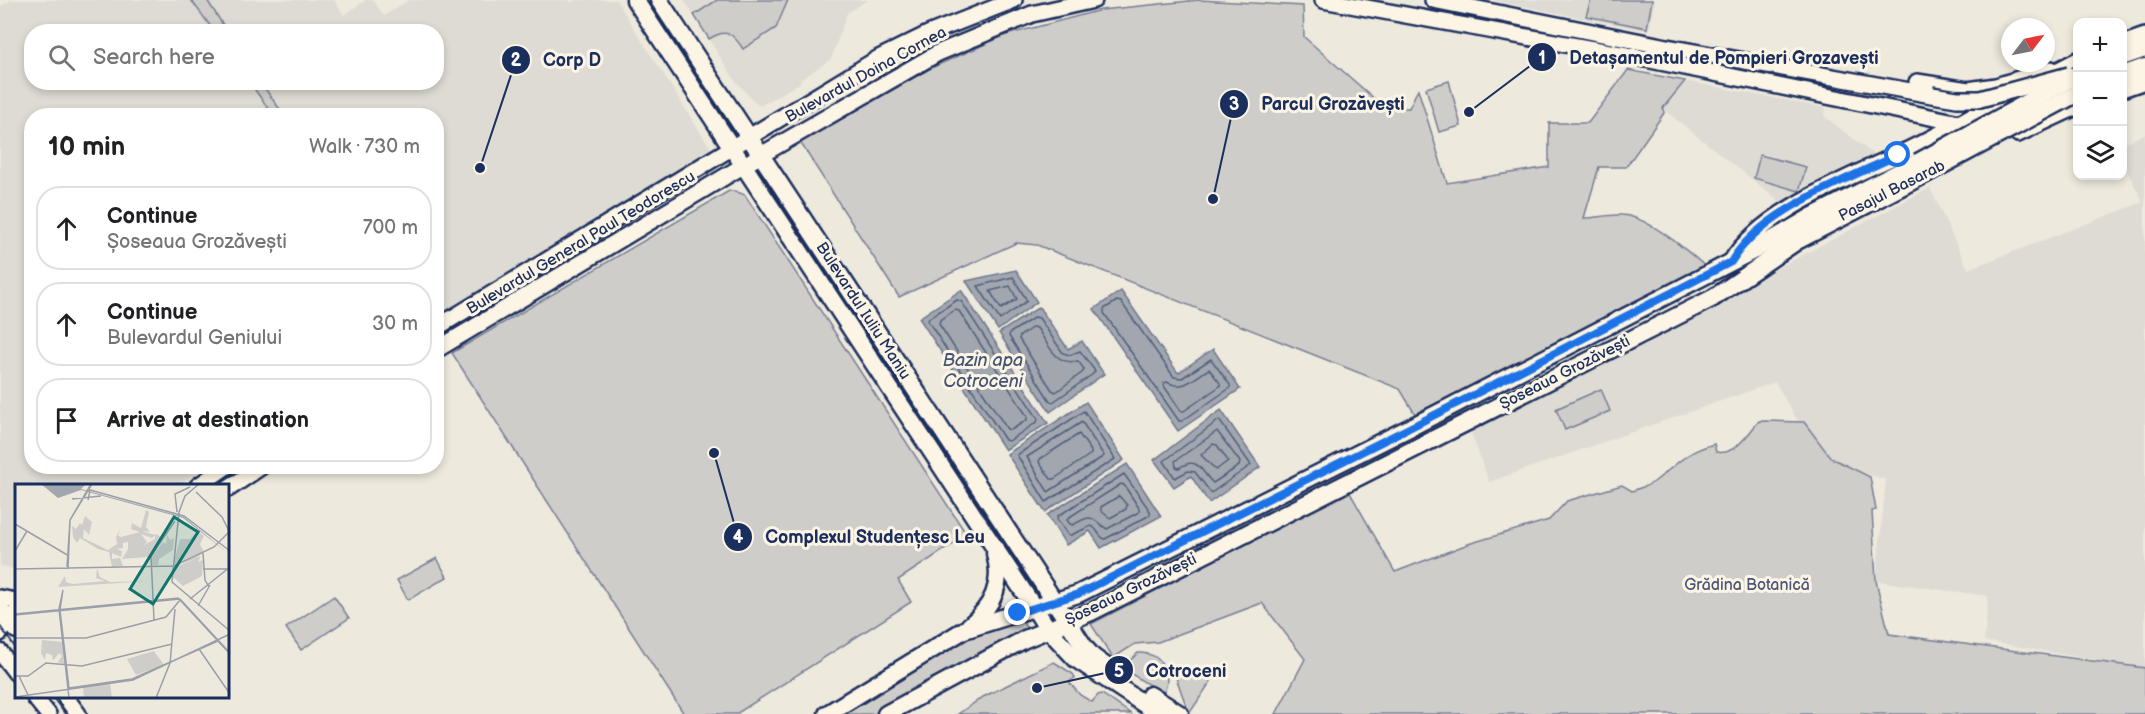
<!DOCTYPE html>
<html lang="en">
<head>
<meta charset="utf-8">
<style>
	body { margin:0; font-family:"Balsamiq Sans",sans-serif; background:#f6f6f6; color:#202124 }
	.controls { position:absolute; right:18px; top:18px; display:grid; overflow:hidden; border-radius:12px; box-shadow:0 3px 9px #0003 }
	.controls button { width:54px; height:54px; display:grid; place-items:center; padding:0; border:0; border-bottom:2px solid #e0e0e0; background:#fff; color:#202124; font:30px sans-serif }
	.compass { position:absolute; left:2001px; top:18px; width:54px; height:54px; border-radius:50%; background:#fff; box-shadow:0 3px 9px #0003; rotate:58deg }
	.stop { position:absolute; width:18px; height:18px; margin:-14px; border:4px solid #1a73e8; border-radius:50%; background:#fff }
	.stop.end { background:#1a73e8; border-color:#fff; box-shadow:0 2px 6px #0008 }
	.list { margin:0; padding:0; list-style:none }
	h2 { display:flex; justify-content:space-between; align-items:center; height:78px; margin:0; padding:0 24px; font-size:26px }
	h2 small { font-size:20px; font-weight:400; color:#757577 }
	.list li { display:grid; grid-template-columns:39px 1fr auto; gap:18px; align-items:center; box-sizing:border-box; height:84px; margin:0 12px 12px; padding:0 12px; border:2px solid #e0e0e0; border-radius:24px }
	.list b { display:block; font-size:22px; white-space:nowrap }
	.list p { margin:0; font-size:20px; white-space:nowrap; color:#757577 }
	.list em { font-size:20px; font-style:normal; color:#757577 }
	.icon { flex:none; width:33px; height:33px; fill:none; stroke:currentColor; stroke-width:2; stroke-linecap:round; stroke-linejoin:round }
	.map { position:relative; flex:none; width:2145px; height:714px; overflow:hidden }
	.search { position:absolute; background:#fff; box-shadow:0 3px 9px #0003; left:24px; top:24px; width:420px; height:66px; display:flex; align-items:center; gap:15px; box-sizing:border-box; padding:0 21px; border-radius:24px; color:#757577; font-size:22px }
	.panel { position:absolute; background:#fff; box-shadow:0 3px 9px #0003; left:24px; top:108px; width:420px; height:366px; border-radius:24px }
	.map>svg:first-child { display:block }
	.built { fill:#dedbd4 }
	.green { fill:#cfcdca; stroke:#757e94; stroke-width:1.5 }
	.water { fill:#a2a7af; stroke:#6c778f; stroke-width:1.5 }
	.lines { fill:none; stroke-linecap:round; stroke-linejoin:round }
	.shore { stroke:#515f7e; stroke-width:1.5 }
	.secondary-casing { stroke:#1b2f5e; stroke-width:20 }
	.primary-casing { stroke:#1b2f5e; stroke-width:21 }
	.secondary { stroke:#fcf5e5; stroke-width:15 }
	.primary { stroke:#fcf5e5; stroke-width:16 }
	.tram { stroke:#1b2f5e; stroke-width:1.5 }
	.secondary-bridge-casing { stroke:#1b2f5e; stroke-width:20; stroke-linecap:butt }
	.primary-bridge-casing { stroke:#1b2f5e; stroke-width:21; stroke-linecap:butt }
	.secondary-bridge { stroke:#fcf5e5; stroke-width:15 }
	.primary-bridge { stroke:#fcf5e5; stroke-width:16 }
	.route { stroke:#1a73e8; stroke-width:8 }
	.labels { text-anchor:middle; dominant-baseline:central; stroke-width:6; stroke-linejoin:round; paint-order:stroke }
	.street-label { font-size:16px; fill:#1b2f5e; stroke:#fcf5e5 }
	.park-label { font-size:16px; fill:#485679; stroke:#fcf5e5 }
	.water-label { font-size:18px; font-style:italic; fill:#445376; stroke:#fcf5e5 }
	.inset-road { fill:none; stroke:#9a9faa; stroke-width:1.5 }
	.view { fill:#0f766e; fill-opacity:0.15; stroke:#0f766e; stroke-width:3 }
	.inset-edge { fill:none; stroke:#1b2f5e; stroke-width:3 }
	.leader { fill:none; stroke:#1b2f5e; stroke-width:2 }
	.callout-dot { fill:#1b2f5e; stroke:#fcf5e5; stroke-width:2 }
	.mark-label { font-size:18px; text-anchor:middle; font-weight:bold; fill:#fff }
	.callout-label { font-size:18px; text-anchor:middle; font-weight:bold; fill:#1b2f5e; stroke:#fcf5e5; stroke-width:6; stroke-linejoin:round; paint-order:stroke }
</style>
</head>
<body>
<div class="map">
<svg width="2145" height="714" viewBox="0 0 2145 714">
	<rect width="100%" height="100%" fill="#eee9dd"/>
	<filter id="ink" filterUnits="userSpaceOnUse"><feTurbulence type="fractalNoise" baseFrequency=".0167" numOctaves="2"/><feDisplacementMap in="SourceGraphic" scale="12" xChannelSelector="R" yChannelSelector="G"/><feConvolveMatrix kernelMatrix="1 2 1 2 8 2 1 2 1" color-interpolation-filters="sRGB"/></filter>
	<g filter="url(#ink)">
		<g class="built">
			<polygon points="11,0 191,0 214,31 32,32 32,82 250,83 273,115 32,116 32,466 205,467 176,486 16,486 16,569 0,566 0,7"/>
			<polygon points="207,0 334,0 344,15 366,0 373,0 384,16 409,0 569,0 571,3 575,0 616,0 711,149 437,321 436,116 284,115 261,83 436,82 436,32 227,31"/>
			<polygon points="684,0 868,0 847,13 831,59 800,80 800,83 760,106 754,102 734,79"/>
			<polygon points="1491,0 1655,0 1649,31"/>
			<polygon points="1685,81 1826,108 1824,116 1877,157 1782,203 1663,109"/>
			<polygon points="2145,134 2145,668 1984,641 1988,596 1876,581 1886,480 1820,459 1775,382 1489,482 1470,430 1930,188 1968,269 2143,202 2123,163 2122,144"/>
		</g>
		<g class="green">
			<polygon points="191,0 207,0 227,31 214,31"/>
			<polygon points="641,0 654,0 730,114 720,121"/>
			<path d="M717 0H788L776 28 743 49C733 33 726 28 709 39L694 15Z"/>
			<path d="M1199 0 1303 6 1304 37 1385 108H1409L1418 89 1447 183 1549 167V123H1588L1628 70 1685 81 1663 108 1664 113 1626 167H1599L1584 218C1596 218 1609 214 1621 215 1647 215 1688 251 1707 268L1415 414 1400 389 1037 245 1016 243 899 297 800 142 931 68 1006 35 1101 10Z"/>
			<polygon points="1591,0 1652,0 1647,28 1586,16"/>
			<polygon points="1449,81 1461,126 1439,132 1426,88"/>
			<polygon points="250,83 261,83 284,115 273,115"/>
			<polygon points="1760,155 1806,167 1799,191 1754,178"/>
			<polygon points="768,182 879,350 878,354 875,353 764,184"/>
			<polygon points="729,191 735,191 745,195 967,535 898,580 911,602 736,714 684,714 452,353"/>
			<polygon points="889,369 892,370 1031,583 1027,585 888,372"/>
			<polygon points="1601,389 1610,411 1565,430 1556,409"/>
			<path d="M1759 421 1804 422 1831 458 1870 477 1876 510 1872 511 1876 581 1889 634 2145 668V714H1276L1305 659 1262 603 1158 642 1135 644 1113 658 1091 624 1349 491 1395 572 1468 544 1549 520 1567 501 1622 485 1632 491C1639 488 1648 486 1654 482 1677 464 1685 452 1714 444L1716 452C1735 456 1748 434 1759 421Z"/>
			<polygon points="437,558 447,577 408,600 397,580"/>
			<polygon points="334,596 349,618 301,650 286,628"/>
			<polygon points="1020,618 1027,629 977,655 938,681 877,714 842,714 961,640"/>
			<path d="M1138 653C1161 651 1174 675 1163 694L1122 668Z"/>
			<polygon points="1054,662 1073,674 1075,678 1069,682 1080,695 1092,702 1098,695 1102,694 1131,714 958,714 983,697"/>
			<polygon points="1173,669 1207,672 1213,678 1191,711 1187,708"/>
		</g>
		<g class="water">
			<polygon points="1016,270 1037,302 998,330 966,281"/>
			<polygon points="961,290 1048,423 1005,450 919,318"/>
			<polygon points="1121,291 1178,373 1213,349 1240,389 1178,431 1094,309"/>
			<polygon points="1039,307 1068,349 1082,341 1104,374 1050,412 999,333"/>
			<polygon points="1086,402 1124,460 1045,512 1007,454"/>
			<polygon points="1221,410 1260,467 1209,503 1191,476 1174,487 1154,460"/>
			<polygon points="1127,464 1161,516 1101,548 1090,531 1066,545 1047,515"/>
		</g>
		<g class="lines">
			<g class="shore">
				<polygon points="1013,277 1027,301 1000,320 978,286"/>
				<polygon points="1010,286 1017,299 1001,309 990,291"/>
				<polygon points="957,300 961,301 1038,419 1037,422 1009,441 1005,440 928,321 929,318"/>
				<polygon points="1117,301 1121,302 1174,377 1182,378 1211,359 1230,385 1230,388 1182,421 1179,421 1104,313 1104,309"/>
				<polygon points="955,310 959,311 1027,416 1027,420 1011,430 1007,429 939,324 940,320"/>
				<polygon points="1035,317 1039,318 1063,353 1070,355 1080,351 1095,371 1093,374 1053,402 1050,401 1009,336 1010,333"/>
				<path d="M1033 327 1037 328C1049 345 1055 366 1078 361L1084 369 1083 372 1056 392 1052 390 1019 339 1020 336Z"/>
				<path d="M1209 369 1220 383V386L1184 411H1181L1164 386V383L1167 382C1184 392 1195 377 1209 369Z"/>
				<polygon points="1084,411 1115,459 1046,502 1017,455"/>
				<polygon points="1219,420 1251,465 1211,493 1195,472 1188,471 1175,478 1164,461"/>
				<polygon points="1082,422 1104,456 1048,492 1027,457"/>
				<path d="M1217 431 1240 462 1239 466 1213 483C1201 472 1199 455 1179 468L1176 467 1175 461Z"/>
				<polygon points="1079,434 1091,451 1091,454 1054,479 1051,479 1039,462 1040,459"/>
				<polygon points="1213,444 1217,445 1228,461 1216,470 1201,455"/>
				<path d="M1124 474 1150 511V515L1105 539C1098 537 1098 528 1091 526L1071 535H1068L1057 519 1058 516Z"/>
				<path d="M1121 484 1124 485 1139 508V512L1107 529C1090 518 1094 513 1073 525L1070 524 1067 520 1068 518Z"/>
				<polygon points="1119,496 1127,505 1126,509 1110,518 1101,511 1101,507"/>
			</g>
			<g class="secondary-casing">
				<g id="secondary">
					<polyline points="1323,0 1626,55 1989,129"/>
					<polyline points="1433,0 1667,47 1932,95"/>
					<polyline points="2122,44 2145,36"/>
					<polyline points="2043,78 2078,60"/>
					<polyline points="1917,82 1968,90 1996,86 2051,69"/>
					<polyline points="2122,89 2145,81"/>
					<polyline points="2018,134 2078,106"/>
					<path d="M1731 262C1763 208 1860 174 1916 146 1949 130 1981 110 2013 93"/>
					<polyline points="436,328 879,58 928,34 1014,0"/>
					<polyline points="436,350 761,155 938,53 1032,14 1094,0"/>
					<polyline points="198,486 227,466"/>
					<polyline points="228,489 262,466"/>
					<polyline points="0,598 16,601"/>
					<polyline points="0,608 16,630"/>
					<polyline points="0,633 16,612"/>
					<polyline points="0,652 16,673"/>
					<polyline points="35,698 48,714"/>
					<polyline points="66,698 78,714"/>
				</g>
			</g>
			<g class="primary-casing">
				<g id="primary">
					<polyline points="635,0 1048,629 1076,659 1159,714"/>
					<polyline points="659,0 1085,648 1093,657 1111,670"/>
					<polyline points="2122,57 2145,49"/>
					<polyline points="2122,75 2145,67"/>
					<path d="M969 626C992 607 1004 584 995 554"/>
					<polyline points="1150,695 1180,714"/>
					<polyline points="827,714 964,630 1078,594 1417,424 1753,251 1813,216 1918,162"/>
					<polyline points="886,714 1025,639 1091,612 1713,298 1797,241 1924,175"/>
				</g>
			</g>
			<use href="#secondary" class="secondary"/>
			<use href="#primary" class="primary"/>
			<g class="tram">
				<polyline points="0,626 16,649"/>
				<polyline points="53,698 65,714"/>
			</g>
			<g class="secondary-bridge-casing">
				<polyline id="secondary-bridge" points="1932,95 1957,99 1980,99 2069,75"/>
			</g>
			<g class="primary-bridge-casing">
				<g id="primary-bridge">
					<polyline points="1918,162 2078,75"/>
					<polyline points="1924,175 2078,93"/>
				</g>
			</g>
			<use href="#secondary-bridge" class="secondary-bridge"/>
			<use href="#primary-bridge" class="primary-bridge"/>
		</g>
	</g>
	<g class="lines" filter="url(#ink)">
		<path class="route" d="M1018 613 1078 594 1417 424 1731 262C1761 211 1845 180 1898 155"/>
	</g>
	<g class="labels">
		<g class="street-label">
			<text transform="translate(866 75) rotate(-29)">Bulevardul Doina Cornea</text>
			<text transform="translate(1892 191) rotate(-27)">Pasajul Basarab</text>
			<text transform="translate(581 243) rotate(-31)">Bulevardul General Paul Teodorescu</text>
			<text transform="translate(863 311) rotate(57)">Bulevardul Iuliu Maniu</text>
			<text transform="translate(1565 373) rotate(-27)">Șoseaua Grozăvești</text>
			<text transform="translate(1131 590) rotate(-26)">Șoseaua Grozăvești</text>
		</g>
		<g class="park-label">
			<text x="1747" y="585">Grădina Botanică</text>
		</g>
		<g class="water-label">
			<text x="983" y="360">Bazin apa<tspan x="983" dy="21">Cotroceni</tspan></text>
		</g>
	</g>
	<g transform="translate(15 484)">
		<rect width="214" height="214" fill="#eee9dd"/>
		<path d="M131 26 134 28 131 43 135 48 127 47 140 51 137 54 126 50 132 58 129 61 140 55V50L147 53 133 73 107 75 113 65V58L108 59V64L102 65 107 67 106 73 97 69V75L105 74 108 82 97 83 94 68 83 65 65 54 62 59 58 53 57 42 61 45 65 39 67 41 70 32 77 38 74 51 69 45 68 54 93 66 102 60 101 53 105 45 103 52 106 53 125 48 116 45 117 39 126 44ZM183 47 189 52 185 60 189 68 181 74 186 72 183 78 188 76 187 92 168 102 158 93 156 98 157 84 180 75 158 82 165 55H175ZM152 51 155 56 159 54 158 66 144 75 143 81H136L137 72 148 58 151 60ZM82 85 85 93 95 98 134 97 43 103 50 92 51 98 58 100 90 97 81 94ZM27 156 48 158 49 180 43 178 47 172 44 169 38 177 37 171 31 169 30 176 26 169ZM139 167 149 181 121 191 112 175ZM95 199 97 214H69L68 203Z" fill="#cfcdca"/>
		<path d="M26 0H71L66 5 169 33 214 70 168 34 66 6 43 14Z" fill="#a2a7af"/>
		<path class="inset-road" d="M184 0 170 12 164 28 157 98 215 147M181 8 207 33 215 49M57 15 86 12M73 16 75 6 169 32 215 67M162 28 160 10 175 3M0 40 54 72M0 67 12 47M188 69 190 96 194 103M52 83 55 36 76 0M0 85 159 82 199 63 215 47M53 85 55 36 77 0M188 85H214M48 106 44 125 54 214M48 106 45 126 54 204 117 195 203 157M175 115 215 83M165 116 215 170M183 122 195 101M0 130 164 114M0 131 165 115 215 169M139 136 136 72 160 37M0 154H71L151 133 165 116M184 165 215 210M0 192H13L31 179 67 182 157 160M4 192 13 211M0 213 118 196 215 150M141 214 155 179 160 125"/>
		<path class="view" d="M159 33 183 48 138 120 115 105Z"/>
		<rect width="214" height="214" class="inset-edge"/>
	</g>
	<path class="leader" d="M1469 112L1542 57M480 168L516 60M1213 199L1234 104M714 453L738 537M1037 688L1119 670"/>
	<g class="callout-dot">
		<circle cx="1469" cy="112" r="6"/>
		<circle cx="480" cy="168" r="6"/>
		<circle cx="1213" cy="199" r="6"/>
		<circle cx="714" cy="453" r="6"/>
		<circle cx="1037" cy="688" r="6"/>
		<circle cx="1542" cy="57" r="15"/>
		<circle cx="516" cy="60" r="15"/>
		<circle cx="1234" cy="104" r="15"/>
		<circle cx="738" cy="537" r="15"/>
		<circle cx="1119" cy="670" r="15"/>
	</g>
	<g class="mark-label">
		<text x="1542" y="64">1</text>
		<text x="516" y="66">2</text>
		<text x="1234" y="110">3</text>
		<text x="738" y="543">4</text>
		<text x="1119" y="677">5</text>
	</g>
	<g class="callout-label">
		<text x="1724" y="64">Detașamentul de Pompieri Grozavești</text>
		<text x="572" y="66">Corp D</text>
		<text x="1333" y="110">Parcul Grozăvești</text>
		<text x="875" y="543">Complexul Studențesc Leu</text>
		<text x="1186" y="677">Cotroceni</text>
	</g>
</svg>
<div class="controls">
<button>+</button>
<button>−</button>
<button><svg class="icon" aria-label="layers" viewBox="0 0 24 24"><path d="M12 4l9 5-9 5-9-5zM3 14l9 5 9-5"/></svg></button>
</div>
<svg class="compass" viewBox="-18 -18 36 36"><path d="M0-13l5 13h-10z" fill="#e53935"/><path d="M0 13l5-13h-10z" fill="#757577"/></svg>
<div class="stop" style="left:1898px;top:155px"></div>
<div class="stop end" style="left:1018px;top:613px"></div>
<div class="search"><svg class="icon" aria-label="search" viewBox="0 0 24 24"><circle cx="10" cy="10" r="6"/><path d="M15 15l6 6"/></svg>Search here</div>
<section class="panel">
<h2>10 min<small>Walk · 730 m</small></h2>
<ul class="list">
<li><svg class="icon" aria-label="ahead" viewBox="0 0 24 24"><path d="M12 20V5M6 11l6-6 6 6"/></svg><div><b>Continue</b><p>Șoseaua Grozăvești</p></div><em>700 m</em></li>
<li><svg class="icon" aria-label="ahead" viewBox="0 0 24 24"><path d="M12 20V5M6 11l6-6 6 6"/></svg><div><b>Continue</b><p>Bulevardul Geniului</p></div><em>30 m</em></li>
<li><svg class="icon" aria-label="arrive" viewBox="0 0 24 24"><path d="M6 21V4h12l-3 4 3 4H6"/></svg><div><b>Arrive at destination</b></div></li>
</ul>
</section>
</div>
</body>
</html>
